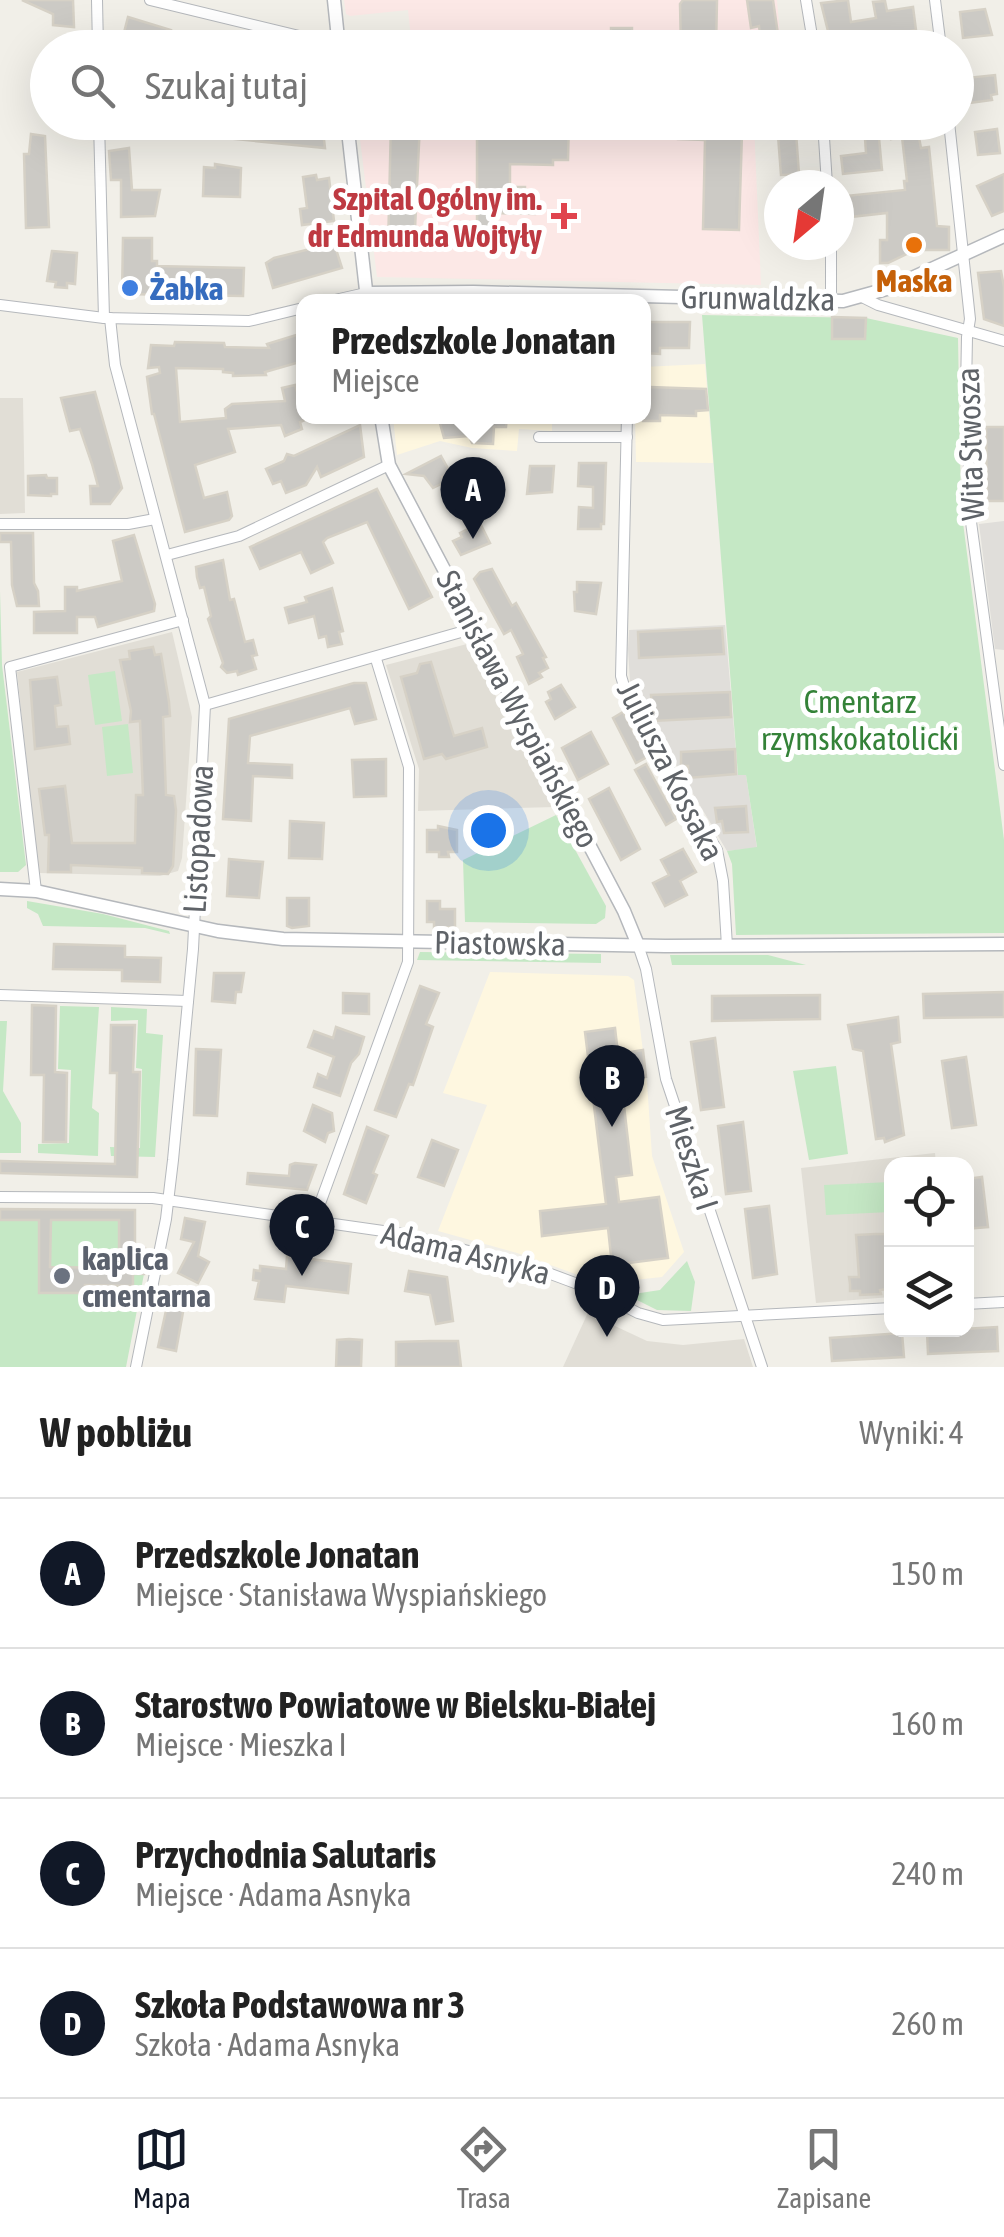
<!DOCTYPE html>
<html lang="pl">
<head>
<meta charset="utf-8">
<style>
	body { margin:0; font-family:"Asap Condensed",sans-serif; background:#f6f6f6; color:#222 }
	.controls { position:absolute; right:30px; bottom:30px; display:grid; overflow:hidden; border-radius:20px; box-shadow:0 10px 40px #0002 }
	.controls button { width:90px; height:90px; display:grid; place-items:center; padding:0; border:0; border-bottom:2px solid #e0e0e0; background:#fff; color:#222; font:50px sans-serif }
	.compass { position:absolute; left:764px; top:170px; width:90px; height:90px; border-radius:50%; background:#fff; box-shadow:0 10px 40px #0002; rotate:209deg }
	.you { position:absolute; left:488px; top:830px; width:35px; height:35px; margin:-25px; border:8px solid #fff; border-radius:50%; background:#1a73e8; box-shadow:0 0 0 15px #1a73e833 }
	.badge { display:grid; place-items:center; width:65px; height:65px; border-radius:50%; background:#111827; color:#fff; font-size:32px; font-weight:700 }
	.pin { position:absolute; translate:-50% -82px; filter:drop-shadow(0 2px 5px #0008) }
	.pin::after { content:''; position:absolute; top:52px; width:35px; height:30px; background:inherit; clip-path:polygon(0 0,100% 0,50% 100%) }
	.popup { position:absolute; left:296px; top:294px; width:355px; height:130px; box-sizing:border-box; display:grid; place-content:center; border-radius:20px; background:#fff; filter:drop-shadow(0 2px 8px #0005); font-size:32px; white-space:nowrap; color:#767676 }
	.popup b { font-size:38px; color:#222 }
	.popup::after { content:''; position:absolute; left:50%; top:100%; margin-left:-20px; border:20px solid transparent; border-top-color:#fff }
	.list { margin:0; padding:0; list-style:none }
	h2 { display:flex; justify-content:space-between; align-items:center; height:130px; margin:0; padding:0 40px; font-size:42px }
	h2 small { font-size:32px; font-weight:400; color:#767676 }
	.list li { display:grid; grid-template-columns:65px 1fr auto; gap:30px; align-items:center; box-sizing:border-box; height:150px; padding:0 40px; border-top:2px solid #e0e0e0 }
	.list b { display:block; font-size:38px; white-space:nowrap }
	.list p { margin:0; font-size:32px; white-space:nowrap; color:#767676 }
	.list em { font-size:32px; font-style:normal; color:#767676 }
	.icon { flex:none; width:55px; height:55px; fill:none; stroke:currentColor; stroke-width:2; stroke-linecap:round; stroke-linejoin:round }
	.map { position:relative; flex:none; width:1004px; height:1367px; overflow:hidden }
	.search { position:absolute; background:#fff; box-shadow:0 10px 40px #0002; left:30px; right:30px; top:30px; height:110px; display:flex; align-items:center; gap:25px; box-sizing:border-box; padding:0 35px; border-radius:55px; color:#767676; font-size:38px }
	.sheet { height:730px; background:#fff }
	nav { display:flex; justify-content:space-around; align-items:center; box-sizing:border-box; height:140px; border-top:2px solid #e0e0e0; background:#fff; font-size:28px; color:#767676 }
	nav a { display:grid; justify-items:center; gap:5px }
	nav .on { color:#111827 }
	.map>svg:first-child { display:block }
	.commercial { fill:#fef7e0 }
	.industrial { fill:#e0deda }
	.education { fill:#e1ded6 }
	.medical { fill:#fce8e6 }
	.green { fill:#c5e8c5 }
	.building { fill:#cccac5; stroke:#d6d1c6; stroke-width:2.5; fill-rule:evenodd }
	.lines { fill:none; stroke-linecap:round; stroke-linejoin:round }
	.minor-casing { stroke:#b5b8bc; stroke-width:12 }
	.tertiary-casing { stroke:#b5b8bc; stroke-width:15 }
	.minor { stroke:#fff; stroke-width:10 }
	.tertiary { stroke:#fff; stroke-width:12 }
	.health-dot { fill:#e0444e; stroke:#fff; stroke-width:4 }
	.food-dot { fill:#e8710a; stroke:#fff; stroke-width:4 }
	.shop-dot { fill:#3f7fe0; stroke:#fff; stroke-width:4 }
	.worship-dot { fill:#6b7280; stroke:#fff; stroke-width:4 }
	.labels { text-anchor:middle; dominant-baseline:central; stroke-width:10; stroke-linejoin:round; paint-order:stroke }
	.health-label { font-size:32px; font-weight:bold; fill:#be3a42; stroke:#fff; text-anchor:end }
	.food-label { font-size:32px; font-weight:bold; fill:#c56008; stroke:#fff }
	.shop-label { font-size:32px; font-weight:bold; fill:#366cbe; stroke:#fff; text-anchor:start }
	.street-label { font-size:32px; fill:#5f6368; stroke:#fff }
	.park-label { font-size:32px; fill:#348238; stroke:#fff }
	.worship-label { font-size:32px; font-weight:bold; fill:#5b616d; stroke:#fff; text-anchor:start }
</style>
</head>
<body>
<div class="map">
<svg width="1004" height="1367" viewBox="0 0 1004 1367">
	<rect width="100%" height="100%" fill="#f1efe8"/>
	<g class="commercial">
		<polygon points="705,364 713,463 636,462 635,417 643,416 643,367"/>
		<polygon points="393,417 552,417 552,431 519,429 517,451 472,448 440,441 397,455"/>
		<polygon points="490,972 628,976 634,980 647,1083 652,1156 684,1252 662,1277 625,1281 617,1289 517,1253 438,1231 487,1105 443,1093"/>
	</g>
	<g class="industrial">
		<polygon points="1004,521 1004,650 995,649 979,524"/>
		<polygon points="725,625 738,775 746,775 757,848 727,851 637,699 630,681 628,649 629,630"/>
	</g>
	<g class="education">
		<polygon points="0,398 23,398 25,513 0,514"/>
		<polygon points="172,632 192,717 182,858 178,871 160,876 38,873 17,672"/>
		<polygon points="467,644 469,646 555,807 418,811 419,769 386,665"/>
		<polygon points="935,1153 936,1164 892,1164 891,1297 816,1303 801,1168"/>
		<polygon points="591,1306 615,1326 647,1341 683,1345 744,1339 753,1367 563,1367"/>
	</g>
	<g class="medical">
		<polygon points="344,0 777,0 781,47 412,47 408,10 350,16 346,14"/>
		<polygon points="358,123 754,123 761,285 377,277"/>
	</g>
	<g class="green">
		<polygon points="702,315 866,318 958,338 961,507 1004,840 1004,933 736,935 732,864 727,851 757,847 746,775 738,775"/>
		<polygon points="0,591 2,665 26,865 18,872 0,872"/>
		<polygon points="115,671 122,721 95,725 88,675"/>
		<polygon points="128,724 133,773 107,776 102,727"/>
		<polygon points="556,815 606,906 605,918 596,924 465,922 463,860"/>
		<polygon points="27,901 103,914 169,931 170,934 145,928 43,926 38,914 27,908"/>
		<polygon points="420,952 601,954 601,963 417,960"/>
		<polygon points="670,955 768,955 806,965 672,965"/>
		<polygon points="60,1006 99,1007 92,1108 99,1113 98,1156 38,1153 38,1144 69,1143 71,1070 58,1069"/>
		<polygon points="111,1007 147,1009 146,1033 163,1035 155,1157 111,1156 110,1147 140,1148 142,1069 136,1068 138,1020 111,1021"/>
		<polygon points="0,1021 7,1021 3,1091 21,1123 21,1153 0,1153"/>
		<polygon points="836,1066 848,1154 809,1160 793,1071"/>
		<polygon points="891,1182 891,1212 826,1215 824,1185"/>
		<polygon points="0,1209 135,1210 135,1245 144,1248 144,1274 126,1367 0,1367"/>
		<polygon points="687,1261 695,1282 691,1311 657,1310 627,1295 660,1290"/>
	</g>
	<g class="building">
		<polygon points="22,0 73,0 74,27 53,25 53,14"/>
		<polygon points="683,0 717,0 716,48 681,48 680,4"/>
		<polygon points="747,0 773,0 780,48 762,48 759,26 751,28"/>
		<polygon points="848,0 851,22 876,18 873,2 885,1 887,11 913,7 916,30 832,47 821,3"/>
		<polygon points="985,9 992,35 963,38 960,12"/>
		<polygon points="128,17 171,30 167,48 120,48"/>
		<polygon points="611,28 632,28 632,48 602,48 602,36 611,36"/>
		<polygon points="995,75 997,94 991,95 992,100 969,103 966,78"/>
		<polygon points="175,122 322,122 325,148 175,133"/>
		<polygon points="391,122 420,123 414,250 388,249"/>
		<polygon points="468,122 569,122 568,160 553,160 553,165 510,164 510,187 525,187 525,193 535,193 535,214 492,213 491,227 477,227 477,133 468,133"/>
		<polygon points="678,122 708,122 707,132 742,133 739,230 703,229 705,140 678,139"/>
		<polygon points="777,122 807,122 807,131 796,132 799,174 781,175"/>
		<polygon points="888,122 916,122 921,148 929,147 937,226 949,227 949,250 915,250 888,263 880,263 880,240 887,240 887,213 850,217 850,214 839,215 846,206 845,196 905,190 904,181 907,181 902,137 891,139"/>
		<polygon points="997,129 1000,153 978,155 975,132"/>
		<polygon points="31,134 45,136 49,227 26,228 24,154 29,154"/>
		<polygon points="865,138 879,138 882,170 843,174 841,156 866,153"/>
		<polygon points="129,148 132,190 160,190 155,216 121,217 121,180 111,180 109,151"/>
		<polygon points="215,164 241,168 240,197 203,196 204,167 215,168"/>
		<polygon points="1004,174 1004,211 992,216 977,186"/>
		<polygon points="316,175 317,180 329,178 334,221 302,225 300,209 307,208 303,177"/>
		<polygon points="123,238 152,238 152,261 157,261 157,266 244,268 243,296 122,294"/>
		<polygon points="334,243 342,268 273,288 266,263 274,258"/>
		<polygon points="52,251 77,253 75,284 67,283 67,288 55,287 56,282 47,281"/>
		<polygon points="1001,271 1004,287 1004,326 984,319 978,273"/>
		<polygon points="832,317 866,318 865,339 832,339"/>
		<polygon points="647,322 690,322 689,348 660,348 660,354 643,353"/>
		<polygon points="303,333 303,361 265,372 266,375 233,376 233,373 223,372 223,369 176,368 180,422 226,418 225,409 232,404 285,401 282,388 295,385 305,420 300,422 302,429 285,436 281,425 228,429 235,452 195,465 204,498 227,492 232,516 229,520 185,532 154,414 152,414 147,377 160,373 159,367 148,368 151,345 174,346 175,342 224,343 225,347 269,348 267,344"/>
		<polygon points="650,387 706,389 708,410 696,411 696,416 660,415 660,421 643,421 643,389"/>
		<polygon points="95,392 122,488 110,504 91,504 90,486 98,486 92,464 80,429 70,431 61,398"/>
		<polygon points="438,416 507,416 506,427 494,427 493,444 472,443 469,436 444,438"/>
		<polygon points="360,425 364,457 321,477 317,467 306,485 286,493 281,481 273,484 266,469 284,461 287,454 294,456"/>
		<polygon points="986,427 1004,427 1004,501 987,501"/>
		<polygon points="441,456 450,472 442,477 445,482 433,488 424,476 406,474"/>
		<polygon points="579,463 606,463 604,524 601,524 601,529 578,529 579,507 593,508 593,487 578,486"/>
		<polygon points="530,466 554,466 552,492 527,494"/>
		<polygon points="46,475 47,478 57,478 57,494 51,494 51,496 28,495 28,476"/>
		<polygon points="377,489 432,597 409,609 367,522 327,538 323,542 333,563 311,573 301,552 260,569 250,547"/>
		<polygon points="480,523 490,543 461,555 453,541 462,537 460,533"/>
		<polygon points="0,533 33,533 34,583 38,591 39,606 17,606 12,585 11,542 0,542"/>
		<polygon points="134,535 155,604 154,611 98,627 95,617 77,617 77,633 34,633 34,612 65,611 65,587 77,587 77,591 122,581 113,541"/>
		<polygon points="223,560 230,600 234,599 245,642 253,640 257,655 252,656 256,669 238,675 237,671 227,673 221,667 223,663 208,619 211,616 204,587 200,588 197,577 196,567"/>
		<polygon points="492,569 512,606 516,603 546,657 543,658 548,668 539,673 542,677 529,684 517,657 523,654 511,630 504,634 474,579 480,572"/>
		<polygon points="577,582 601,583 596,614 575,611 574,592 577,592"/>
		<polygon points="332,588 343,631 339,632 342,644 328,647 326,636 319,638 314,616 289,623 285,608 307,602 305,597"/>
		<polygon points="722,628 724,654 639,658 638,632"/>
		<polygon points="153,647 155,655 161,654 169,702 170,716 163,717 166,795 174,796 176,810 173,866 168,874 142,873 142,868 71,865 71,872 48,872 49,835 45,835 39,789 65,786 72,843 135,843 136,795 143,795 140,721 130,722 131,711 120,660 130,659 129,651"/>
		<polygon points="431,662 454,736 482,728 487,747 446,759 442,754 424,759 401,677 417,673 420,664"/>
		<polygon points="57,677 61,705 55,706 57,727 68,726 70,744 35,749 30,680"/>
		<polygon points="354,683 366,683 376,719 355,724 350,708 250,736 248,763 292,765 292,778 253,776 251,821 223,819 229,719"/>
		<polygon points="561,685 575,707 555,719 546,702 551,699 548,692"/>
		<polygon points="730,692 731,717 653,721 651,695"/>
		<polygon points="623,712 647,757 636,763 613,718"/>
		<polygon points="591,732 608,764 578,780 562,748"/>
		<polygon points="735,749 736,774 688,778 688,766 681,766 681,752"/>
		<polygon points="386,759 386,796 354,797 352,760"/>
		<polygon points="646,764 676,819 666,825 635,770"/>
		<polygon points="609,788 640,849 621,860 589,799"/>
		<polygon points="746,806 748,832 724,833 722,821 717,822 715,808"/>
		<polygon points="290,821 324,823 322,859 289,858"/>
		<polygon points="438,826 457,830 457,852 448,852 449,857 439,857 439,852 427,852 427,830 438,830"/>
		<polygon points="683,849 696,872 680,881 687,895 665,906 653,883 669,875 661,860"/>
		<polygon points="229,859 263,862 259,898 227,896"/>
		<polygon points="287,898 309,898 309,926 292,928 287,926"/>
		<polygon points="427,901 440,901 440,909 455,909 455,927 434,928 434,922 427,922"/>
		<polygon points="54,944 125,946 125,957 161,958 160,982 122,981 122,970 53,969"/>
		<polygon points="214,973 244,973 241,992 236,992 235,1003 212,1001"/>
		<polygon points="420,986 439,993 426,1024 433,1027 413,1085 409,1084 396,1117 375,1110"/>
		<polygon points="1004,992 1004,1017 924,1018 923,994"/>
		<polygon points="343,993 369,994 369,1014 343,1013"/>
		<polygon points="820,995 820,1019 712,1021 712,996"/>
		<polygon points="32,1005 56,1006 55,1072 67,1073 66,1142 43,1142 44,1075 31,1075"/>
		<polygon points="898,1017 900,1042 891,1044 904,1135 885,1142 884,1138 876,1139 863,1051 853,1049 848,1025"/>
		<polygon points="111,1025 135,1025 133,1072 140,1072 137,1177 0,1173 0,1161 115,1164 117,1073 110,1073"/>
		<polygon points="336,1027 364,1037 359,1054 351,1063 340,1096 314,1087 318,1074 327,1078 334,1057 308,1047 314,1031 333,1038"/>
		<polygon points="615,1028 618,1054 643,1050 646,1077 621,1080 632,1175 616,1177 619,1202 659,1197 668,1258 612,1265 608,1228 542,1236 540,1211 606,1204 585,1032"/>
		<polygon points="715,1038 724,1107 701,1110 691,1042"/>
		<polygon points="196,1049 221,1050 217,1116 194,1115"/>
		<polygon points="966,1057 976,1125 952,1128 942,1061"/>
		<polygon points="313,1105 332,1113 334,1131 328,1133 325,1142 304,1131"/>
		<polygon points="743,1122 751,1191 726,1194 718,1126"/>
		<polygon points="367,1127 388,1136 373,1173 377,1175 366,1203 344,1194"/>
		<polygon points="432,1140 458,1150 444,1186 418,1177"/>
		<polygon points="295,1163 316,1165 307,1190 247,1184 248,1173 289,1176 290,1165"/>
		<polygon points="982,1177 988,1227 966,1229 966,1179"/>
		<polygon points="769,1206 777,1274 753,1278 745,1209"/>
		<path d="M0 1209 135 1210V1244L145 1248 144 1274H133V1286L85 1285V1293H39V1220H0ZM51 1220H119V1268L50 1267Z"/>
		<polygon points="185,1218 205,1222 198,1256 209,1262 198,1283 178,1273 194,1242 181,1239"/>
		<polygon points="876,1234 892,1234 892,1261 887,1261 888,1289 880,1290 881,1294 860,1295 860,1291 850,1291 850,1284 849,1277 859,1277 856,1235"/>
		<polygon points="287,1256 351,1264 348,1293 286,1286 284,1302 255,1299 259,1281 253,1280 254,1270 260,1271 260,1266 286,1269"/>
		<polygon points="409,1271 447,1277 453,1321 436,1324 430,1295 405,1291"/>
		<polygon points="169,1297 185,1301 176,1351 158,1347"/>
		<polygon points="997,1327 998,1351 928,1354 927,1331"/>
		<polygon points="902,1333 904,1357 832,1361 830,1338"/>
		<polygon points="349,1339 362,1340 361,1367 336,1367 337,1340"/>
		<polygon points="430,1341 458,1341 461,1367 396,1367 396,1342"/>
	</g>
	<g class="lines">
		<g class="minor-casing">
			<g id="minor">
				<polyline points="97,0 98,48"/>
				<polyline points="150,0 320,41 338,43"/>
				<polyline points="806,0 814,48"/>
				<polyline points="935,0 941,48"/>
				<polyline points="99,122 104,318"/>
				<polyline points="823,122 827,185"/>
				<polyline points="949,122 970,319 967,337 966,389 971,522 1004,765"/>
				<polyline points="831,245 831,301"/>
				<polyline points="862,297 878,305 1004,341"/>
				<polyline points="326,302 366,293"/>
				<polyline points="0,305 104,318 249,321 303,308"/>
				<polyline points="110,318 115,365 205,705 193,949 173,1160 166,1219 136,1367"/>
				<polyline points="627,416 621,676 626,693 648,734 717,850 723,881 727,946"/>
				<polyline points="539,437 627,437"/>
				<polyline points="0,524 128,524 155,519"/>
				<polyline points="167,555 239,536 389,465"/>
				<polyline points="205,705 475,628"/>
				<polyline points="36,891 10,667 183,620"/>
				<polyline points="638,945 646,969 666,1079 762,1367"/>
				<polyline points="0,995 188,1001"/>
				<polyline points="0,1197 153,1198 404,1234 540,1270 591,1289 638,1313 663,1320 892,1308"/>
				<polyline points="314,1220 408,962 409,767 376,659"/>
				<polyline points="966,1304 1004,1302"/>
			</g>
		</g>
		<g class="tertiary-casing">
			<g id="tertiary">
				<polyline points="334,0 339,48"/>
				<polyline points="347,122 367,299"/>
				<polyline points="366,293 473,292 843,301 890,288 1004,236"/>
				<polyline points="381,416 389,465 624,911 638,945"/>
				<polyline points="0,889 36,891 218,931 283,939 665,946 1004,944"/>
			</g>
		</g>
		<use href="#minor" class="minor"/>
		<use href="#tertiary" class="tertiary"/>
	</g>
	<path class="health-dot" d="M559 201h10v10h10v10h-10v10h-10v-10h-10v-10h10z"/>
	<circle class="food-dot" cx="914" cy="245" r="10"/>
	<circle class="shop-dot" cx="130" cy="288" r="10"/>
	<circle class="worship-dot" cx="62" cy="1276" r="10"/>
	<g class="labels">
		<g class="health-label">
			<text x="542" y="198">Szpital Ogólny im.<tspan x="542" dy="37">dr Edmunda Wojtyły</tspan></text>
		</g>
		<g class="food-label">
			<text x="914" y="280">Maska</text>
		</g>
		<g class="shop-label">
			<text x="150" y="288">Żabka</text>
		</g>
		<g class="street-label">
			<text transform="translate(758 298) rotate(1)">Grunwaldzka</text>
			<text transform="translate(970 444) rotate(-92)">Wita Stwosza</text>
			<text transform="translate(518 709) rotate(62)">Stanisława Wyspiańskiego</text>
			<text transform="translate(671 771) rotate(63)">Juliusza Kossaka</text>
			<text transform="translate(198 839) rotate(-87)">Listopadowa</text>
			<text transform="translate(500 943) rotate(1)">Piastowska</text>
			<text transform="translate(692 1158) rotate(72)">Mieszka I</text>
			<text transform="translate(466 1253) rotate(14)">Adama Asnyka</text>
		</g>
		<g class="park-label">
			<text x="860" y="701">Cmentarz<tspan x="860" dy="37">rzymskokatolicki</tspan></text>
		</g>
		<g class="worship-label">
			<text x="82" y="1258">kaplica<tspan x="82" dy="37">cmentarna</tspan></text>
		</g>
	</g>
</svg>
<div class="controls">
<button><svg class="icon" aria-label="locate" viewBox="0 0 24 24"><circle cx="12" cy="12" r="6"/><path d="M12 2v4M12 18v4M2 12h4M18 12h4"/></svg></button>
<button><svg class="icon" aria-label="layers" viewBox="0 0 24 24"><path d="M12 4l9 5-9 5-9-5zM3 14l9 5 9-5"/></svg></button>
</div>
<svg class="compass" viewBox="-18 -18 36 36"><path d="M0-13l5 13h-10z" fill="#e53935"/><path d="M0 13l5-13h-10z" fill="#767676"/></svg>
<div class="you"></div>
<div class="pin badge" style="left:473px;top:539px">A</div>
<div class="popup"><b>Przedszkole Jonatan</b>Miejsce</div>
<div class="pin badge" style="left:612px;top:1127px">B</div>
<div class="pin badge" style="left:302px;top:1276px">C</div>
<div class="pin badge" style="left:607px;top:1337px">D</div>
<div class="search"><svg class="icon" aria-label="search" viewBox="0 0 24 24"><circle cx="10" cy="10" r="6"/><path d="M15 15l6 6"/></svg>Szukaj tutaj</div>
</div>
<section class="sheet">
<h2>W pobliżu<small>Wyniki: 4</small></h2>
<ul class="list">
<li><span class="badge">A</span><div><b>Przedszkole Jonatan</b><p>Miejsce · Stanisława Wyspiańskiego</p></div><em>150 m</em></li>
<li><span class="badge">B</span><div><b>Starostwo Powiatowe w Bielsku-Białej</b><p>Miejsce · Mieszka I</p></div><em>160 m</em></li>
<li><span class="badge">C</span><div><b>Przychodnia Salutaris</b><p>Miejsce · Adama Asnyka</p></div><em>240 m</em></li>
<li><span class="badge">D</span><div><b>Szkoła Podstawowa nr 3</b><p>Szkoła · Adama Asnyka</p></div><em>260 m</em></li>
</ul>
</section>
<nav>
<a class="on"><svg class="icon" aria-label="map" viewBox="0 0 24 24"><path d="M3 6l6-2 6 2 6-2v14l-6 2-6-2-6 2zM9 4v14M15 6v14"/></svg>Mapa</a>
<a><svg class="icon" aria-label="directions" viewBox="0 0 24 24"><path d="M12 3l9 9-9 9-9-9zM9 14v-3h6M13 9l2 2-2 2"/></svg>Trasa</a>
<a><svg class="icon" aria-label="saved" viewBox="0 0 24 24"><path d="M7 4h10v16l-5-4-5 4z"/></svg>Zapisane</a>
</nav>
</body>
</html>
